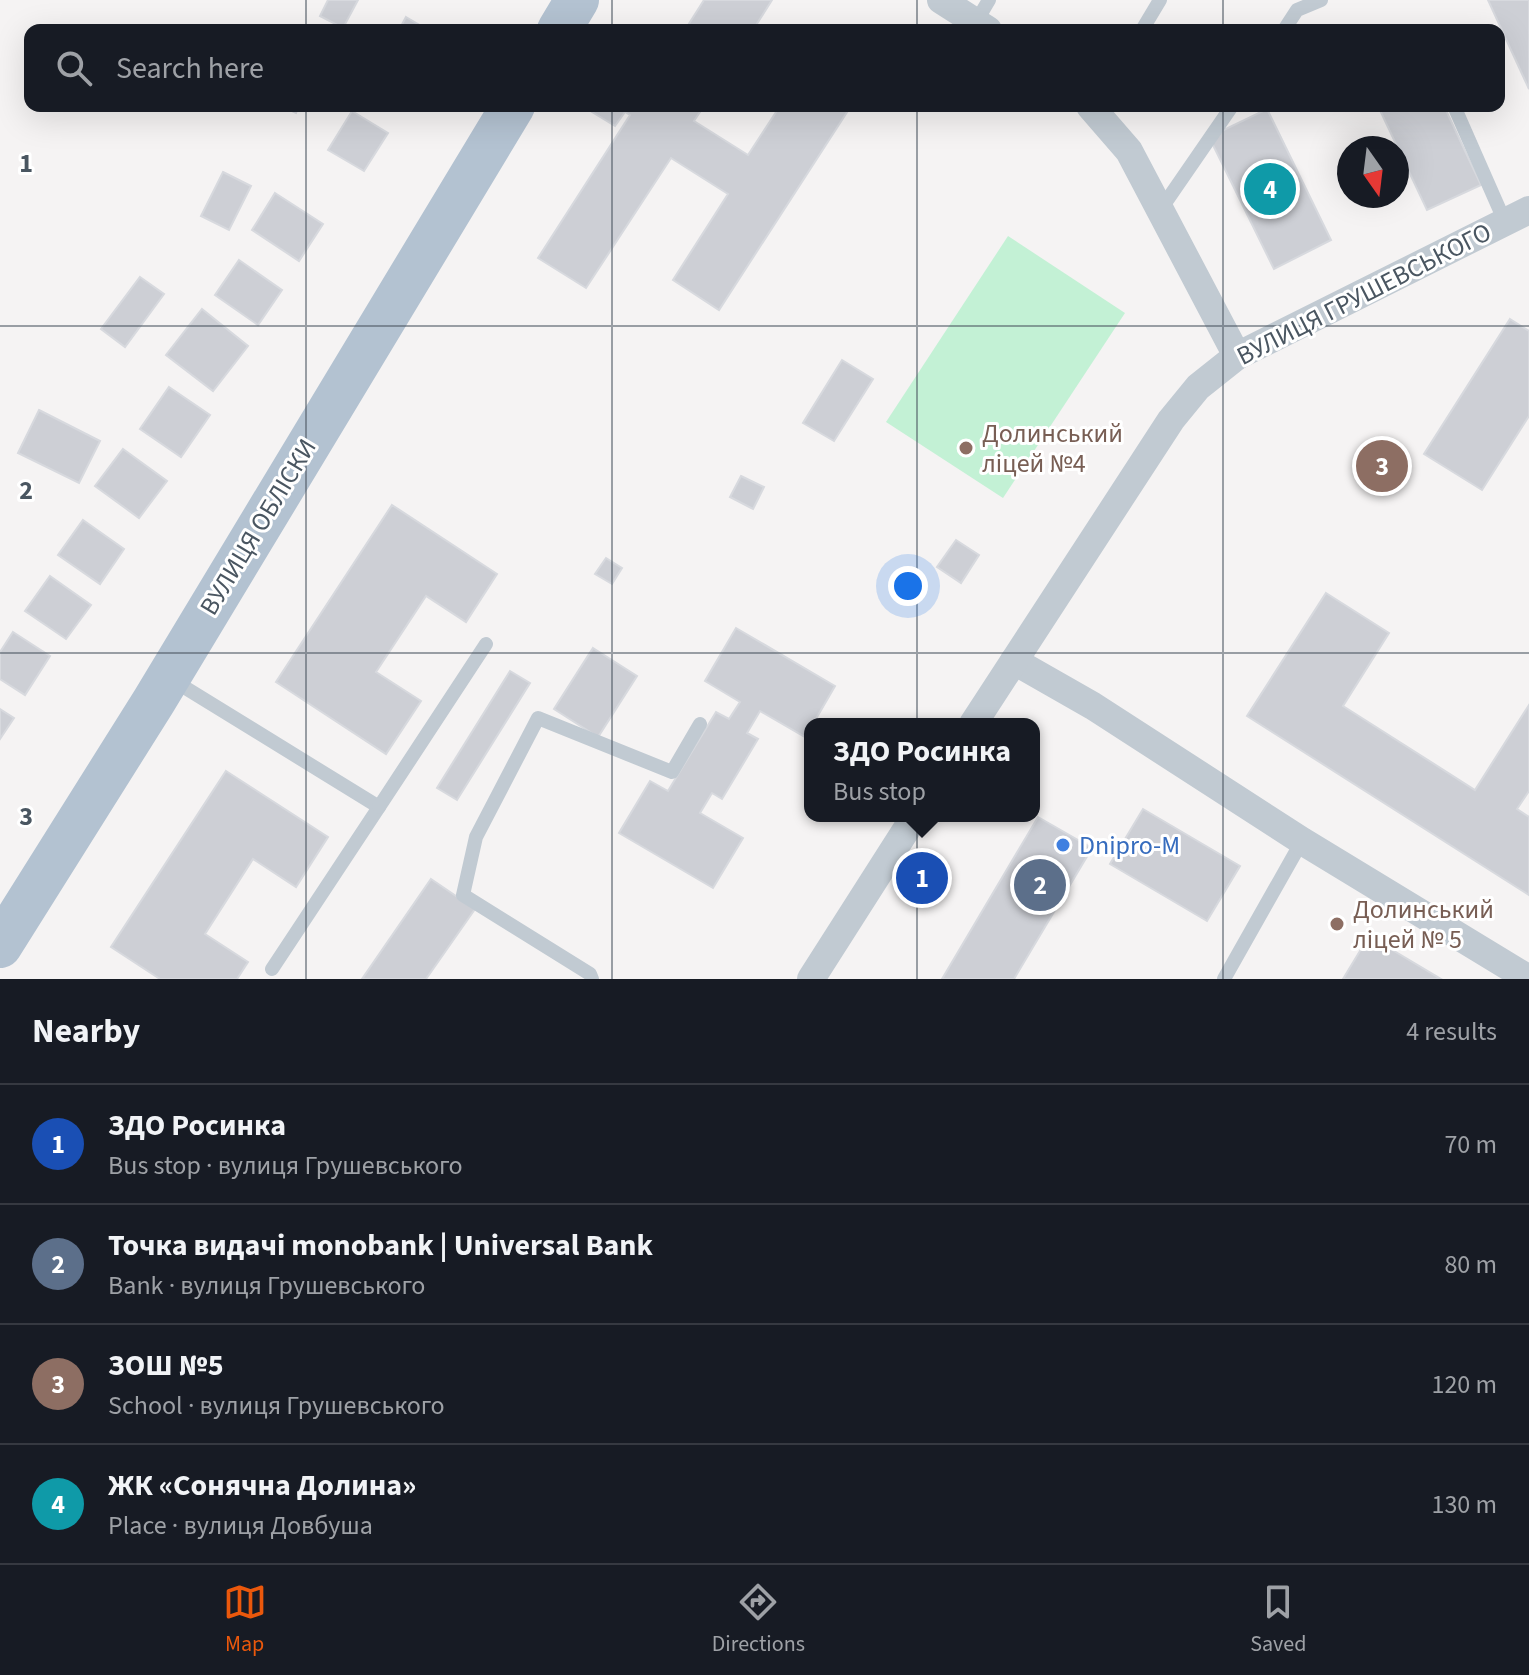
<!DOCTYPE html>
<html lang="en">
<head>
<meta charset="utf-8">
<style>
	body { margin:0; font-family:"Source Sans 3",sans-serif; background:#242831; color:#f1f3f6 }
	.compass { position:absolute; left:1337px; top:136px; width:72px; height:72px; border-radius:50%; background:#171b24; box-shadow:0 8px 32px #0002; rotate:166deg }
	.you { position:absolute; left:908px; top:586px; width:28px; height:28px; margin:-20px; border:6px solid #fff; border-radius:50%; background:#1a73e8; box-shadow:0 0 0 12px #1a73e833 }
	.badge { display:grid; place-items:center; width:52px; height:52px; border-radius:50%; background:#ea580c; color:#fff; font-size:26px; font-weight:700 }
	.pin { position:absolute; translate:-50% -50%; border:4px solid #fff; box-shadow:0 2px 8px #0006 }
	.popup { position:absolute; left:804px; top:718px; width:236px; height:104px; box-sizing:border-box; display:grid; place-content:center; border-radius:16px; background:#171b24; filter:drop-shadow(0 2px 6px #0005); font-size:26px; white-space:nowrap; color:#9ea1a6 }
	.popup b { font-size:30px; color:#f1f3f6 }
	.popup::after { content:''; position:absolute; left:50%; top:100%; margin-left:-16px; border:16px solid transparent; border-top-color:#171b24 }
	.list { margin:0; padding:0; list-style:none }
	h2 { display:flex; justify-content:space-between; align-items:center; height:104px; margin:0; padding:0 32px; font-size:34px }
	h2 small { font-size:26px; font-weight:400; color:#9ea1a6 }
	.list li { display:grid; grid-template-columns:52px 1fr auto; gap:24px; align-items:center; box-sizing:border-box; height:120px; padding:0 32px; border-top:2px solid #363941 }
	.list b { display:block; font-size:30px; white-space:nowrap }
	.list p { margin:0; font-size:26px; white-space:nowrap; color:#9ea1a6 }
	.list em { font-size:26px; font-style:normal; color:#9ea1a6 }
	.icon { flex:none; width:44px; height:44px; fill:none; stroke:currentColor; stroke-width:2; stroke-linecap:round; stroke-linejoin:round }
	.map { position:relative; flex:none; width:1529px; height:979px; overflow:hidden }
	.search { position:absolute; background:#171b24; box-shadow:0 8px 32px #0002; left:24px; right:24px; top:24px; height:88px; display:flex; align-items:center; gap:20px; box-sizing:border-box; padding:0 28px; border-radius:16px; color:#9ea1a6; font-size:30px }
	.sheet { height:584px; background:#171b24 }
	nav { display:flex; justify-content:space-around; align-items:center; box-sizing:border-box; height:112px; border-top:2px solid #363941; background:#171b24; font-size:22px; color:#9ea1a6 }
	nav a { display:grid; justify-items:center; gap:4px }
	nav .on { color:#ea580c }
	.map>svg:first-child { display:block }
	.green { fill:#c3f1d5 }
	.building { fill:#cdcfd5; stroke:#d7d9de; stroke-width:2 }
	.lines { fill:none; stroke-linecap:round; stroke-linejoin:round }
	.lane { stroke:#c1cad2; stroke-width:14 }
	.street { stroke:#c1cad2; stroke-width:28 }
	.primary { stroke:#b3c2d1; stroke-width:44 }
	.grid { fill:none; stroke:#4a5661; stroke-width:2; stroke-opacity:0.55 }
	.education-dot { fill:#8d6e63; stroke:#fff; stroke-width:3 }
	.shop-dot { fill:#3f7fe0; stroke:#fff; stroke-width:3 }
	.labels { text-anchor:middle; dominant-baseline:central; stroke-width:6; stroke-linejoin:round; paint-order:stroke }
	.street-label { font-size:26px; fill:#4a5661; stroke:#fff }
	.education-label { font-size:26px; fill:#785e54; stroke:#fff; text-anchor:start }
	.shop-label { font-size:26px; fill:#366cbe; stroke:#fff; text-anchor:start }
	.grid-label { font-size:26px; text-anchor:middle; font-weight:bold; fill:#4a5661; stroke:#fff; stroke-width:6; stroke-linejoin:round; paint-order:stroke }
</style>
</head>
<body>
<div class="map">
<svg width="1529" height="979" viewBox="0 0 1529 979">
	<rect width="100%" height="100%" fill="#f5f3f3"/>
	<polygon class="green" points="1008,236 1125,313 1003,498 886,422"/>
	<g class="building">
		<polygon points="328,0 358,0 343,28 320,16"/>
		<polygon points="704,0 772,0 753,30 685,30"/>
		<polygon points="1488,0 1529,0 1529,89"/>
		<polygon points="406,17 428,30 399,30"/>
		<polygon points="281,106 299,106 296,113"/>
		<polygon points="596,106 704,106 694,121 748,155 780,106 851,106 719,310 673,280 728,194 671,158 586,288 538,258 630,115 625,112 615,126 592,112"/>
		<polygon points="1378,106 1444,106 1481,185 1427,210"/>
		<polygon points="1267,109 1331,240 1274,269 1209,137"/>
		<polygon points="352,111 388,133 364,171 328,150"/>
		<polygon points="223,172 251,186 229,230 201,216"/>
		<polygon points="275,193 323,224 299,261 252,230"/>
		<polygon points="239,260 282,290 258,325 215,295"/>
		<polygon points="140,277 164,294 125,347 101,329"/>
		<polygon points="202,309 248,346 213,391 166,355"/>
		<polygon points="1510,319 1529,331 1529,416 1482,490 1424,454"/>
		<polygon points="842,360 873,379 834,441 803,423"/>
		<polygon points="169,387 210,415 181,457 140,429"/>
		<polygon points="39,410 100,441 79,483 18,453"/>
		<polygon points="123,449 167,481 139,518 95,486"/>
		<polygon points="741,476 764,487 753,509 730,497"/>
		<polygon points="392,505 497,574 466,622 426,596 376,672 421,701 386,754 276,682"/>
		<polygon points="83,520 124,549 100,584 58,555"/>
		<polygon points="956,540 979,555 961,583 937,567"/>
		<polygon points="606,558 622,568 612,584 595,574"/>
		<polygon points="50,576 91,605 66,639 25,611"/>
		<polygon points="1326,593 1389,633 1343,706 1475,790 1529,705 1529,791 1517,809 1529,817 1529,895 1247,716"/>
		<polygon points="736,628 835,686 813,724 810,724 805,737 760,711 747,733 758,739 722,799 712,793 700,813 743,838 713,888 619,833 650,781 668,791 716,712 729,719 740,702 705,681"/>
		<polygon points="13,632 50,656 25,695 0,679 0,652"/>
		<polygon points="593,648 637,676 598,737 554,709"/>
		<polygon points="510,671 530,683 457,800 437,788"/>
		<polygon points="0,709 14,718 0,739"/>
		<polygon points="226,771 328,837 296,887 253,859 205,934 248,962 237,979 160,979 111,947"/>
		<polygon points="1143,809 1240,866 1207,921 1110,864"/>
		<polygon points="1038,817 1092,848 1014,979 942,979"/>
		<polygon points="431,879 475,909 426,979 362,979"/>
		<polygon points="1369,936 1441,979 1343,979"/>
	</g>
	<g class="lines">
		<g class="lane">
			<polyline points="976,22 989,0"/>
			<polyline points="1142,30 1160,0"/>
			<polyline points="1284,30 1297,10 1321,0"/>
			<polyline points="1454,106 1505,222"/>
			<polyline points="1161,209 1232,106"/>
			<polyline points="171,679 379,807 272,969"/>
			<polyline points="379,807 486,644"/>
			<polyline points="592,979 590,974 463,895 476,837 538,718 672,772 700,724"/>
			<polyline points="1224,979 1302,841"/>
		</g>
		<g class="street">
			<polyline points="941,0 988,30"/>
			<polyline points="1090,106 1129,151 1237,356"/>
			<polyline points="1014,661 1093,706 1302,841 1529,979"/>
			<polyline points="973,724 1171,420 1198,387 1237,356 1529,210"/>
			<polyline points="811,979 915,816"/>
		</g>
		<g class="primary">
			<polyline points="559,30 577,0"/>
			<polyline points="0,946 154,701 513,106"/>
		</g>
	</g>
	<path class="grid" d="M306 0V30M612 0V30M917 0V30M1223 0V30M306 106V979M612 106V979M917 106V979M1223 106V979M0 326H1529M0 653H1529"/>
	<g class="education-dot">
		<circle cx="966" cy="448" r="8"/>
		<circle cx="1337" cy="924" r="8"/>
	</g>
	<circle class="shop-dot" cx="1063" cy="845" r="8"/>
	<g class="labels">
		<g class="street-label">
			<text transform="translate(1364 294) rotate(-27)">ВУЛИЦЯ ГРУШЕВСЬКОГО</text>
			<text transform="translate(258 527) rotate(-59)">ВУЛИЦЯ ОБЛІСКИ</text>
		</g>
		<g class="education-label">
			<text x="982" y="433">Долинський<tspan x="982" dy="30">ліцей №4</tspan></text>
			<text x="1353" y="909">Долинський<tspan x="1353" dy="30">ліцей № 5</tspan></text>
		</g>
		<g class="shop-label">
			<text x="1079" y="845">Dnipro-M</text>
		</g>
	</g>
	<g class="grid-label">
		<text x="26" y="172">1</text>
		<text x="26" y="499">2</text>
		<text x="26" y="825">3</text>
	</g>
</svg>
<svg class="compass" viewBox="-18 -18 36 36"><path d="M0-13l5 13h-10z" fill="#e53935"/><path d="M0 13l5-13h-10z" fill="#9ea1a6"/></svg>
<div class="you"></div>
<div class="pin badge" style="left:922px;top:878px;background:#1a4fb4">1</div>
<div class="popup"><b>ЗДО Росинка</b>Bus stop</div>
<div class="pin badge" style="left:1040px;top:885px;background:#5c6f8a">2</div>
<div class="pin badge" style="left:1382px;top:466px;background:#8d6e63">3</div>
<div class="pin badge" style="left:1270px;top:189px;background:#0f9aa8">4</div>
<div class="search"><svg class="icon" aria-label="search" viewBox="0 0 24 24"><circle cx="10" cy="10" r="6"/><path d="M15 15l6 6"/></svg>Search here</div>
</div>
<section class="sheet">
<h2>Nearby<small>4 results</small></h2>
<ul class="list">
<li><span class="badge" style="background:#1a4fb4">1</span><div><b>ЗДО Росинка</b><p>Bus stop · вулиця Грушевського</p></div><em>70 m</em></li>
<li><span class="badge" style="background:#5c6f8a">2</span><div><b>Точка видачі monobank | Universal Bank</b><p>Bank · вулиця Грушевського</p></div><em>80 m</em></li>
<li><span class="badge" style="background:#8d6e63">3</span><div><b>ЗОШ №5</b><p>School · вулиця Грушевського</p></div><em>120 m</em></li>
<li><span class="badge" style="background:#0f9aa8">4</span><div><b>ЖК «Сонячна Долина»</b><p>Place · вулиця Довбуша</p></div><em>130 m</em></li>
</ul>
</section>
<nav>
<a class="on"><svg class="icon" aria-label="map" viewBox="0 0 24 24"><path d="M3 6l6-2 6 2 6-2v14l-6 2-6-2-6 2zM9 4v14M15 6v14"/></svg>Map</a>
<a><svg class="icon" aria-label="directions" viewBox="0 0 24 24"><path d="M12 3l9 9-9 9-9-9zM9 14v-3h6M13 9l2 2-2 2"/></svg>Directions</a>
<a><svg class="icon" aria-label="saved" viewBox="0 0 24 24"><path d="M7 4h10v16l-5-4-5 4z"/></svg>Saved</a>
</nav>
</body>
</html>
